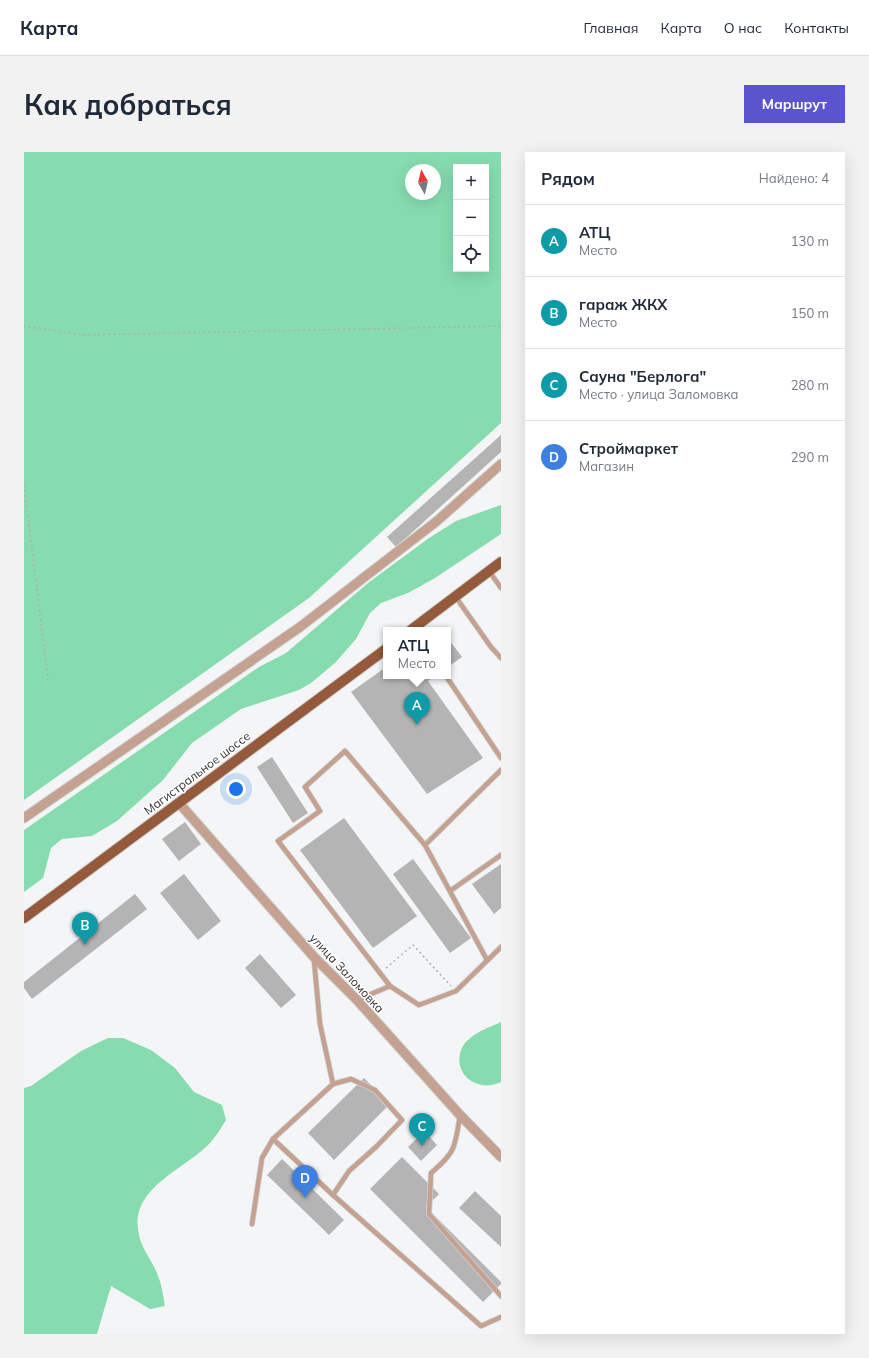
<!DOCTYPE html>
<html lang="ru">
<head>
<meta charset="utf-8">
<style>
	body { margin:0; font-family:Mulish,sans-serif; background:#f2f2f3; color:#1f2937 }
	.controls { position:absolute; right:12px; top:12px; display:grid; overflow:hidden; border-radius:0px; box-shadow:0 4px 16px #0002 }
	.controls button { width:36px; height:36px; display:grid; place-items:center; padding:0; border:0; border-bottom:1px solid #e0e1e3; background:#fff; color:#1f2937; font:20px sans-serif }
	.compass { position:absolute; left:381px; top:12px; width:36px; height:36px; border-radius:50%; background:#fff; box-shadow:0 4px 16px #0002; rotate:352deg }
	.you { position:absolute; left:212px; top:637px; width:14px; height:14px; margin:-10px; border:3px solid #fff; border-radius:50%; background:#1a73e8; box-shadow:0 0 0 6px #1a73e833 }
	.badge { display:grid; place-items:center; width:26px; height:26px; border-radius:50%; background:#5b55cd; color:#fff; font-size:13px; font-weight:700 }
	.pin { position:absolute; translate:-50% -33px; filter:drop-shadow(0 1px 2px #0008) }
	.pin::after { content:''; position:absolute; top:21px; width:14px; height:12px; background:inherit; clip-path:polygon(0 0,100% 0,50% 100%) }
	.popup { position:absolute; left:359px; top:475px; width:68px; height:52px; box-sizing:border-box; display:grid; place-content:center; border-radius:0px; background:#fff; filter:drop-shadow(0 1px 3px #0005); font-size:13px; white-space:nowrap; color:#747a83 }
	.popup b { font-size:15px; color:#1f2937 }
	.popup::after { content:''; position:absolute; left:50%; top:100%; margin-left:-8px; border:8px solid transparent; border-top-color:#fff }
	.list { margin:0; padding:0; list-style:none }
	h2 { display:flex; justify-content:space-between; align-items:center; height:52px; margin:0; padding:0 16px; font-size:17px }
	h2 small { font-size:13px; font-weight:400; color:#747a83 }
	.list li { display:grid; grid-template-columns:26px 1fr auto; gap:12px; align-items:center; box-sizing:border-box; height:72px; padding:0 16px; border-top:1px solid #e0e1e3 }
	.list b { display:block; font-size:15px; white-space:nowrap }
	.list p { margin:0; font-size:13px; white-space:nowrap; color:#747a83 }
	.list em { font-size:13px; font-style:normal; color:#747a83 }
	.icon { flex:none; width:22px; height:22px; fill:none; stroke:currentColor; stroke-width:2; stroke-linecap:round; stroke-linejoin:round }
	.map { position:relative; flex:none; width:477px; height:1182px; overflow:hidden; border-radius:0px }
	header { display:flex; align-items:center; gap:24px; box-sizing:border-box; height:56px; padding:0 20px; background:#fff; border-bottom:1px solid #e0e1e3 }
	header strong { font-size:19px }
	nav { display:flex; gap:22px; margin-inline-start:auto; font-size:14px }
	.intro { display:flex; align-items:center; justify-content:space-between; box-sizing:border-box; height:96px; padding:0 24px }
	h1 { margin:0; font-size:28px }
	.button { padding:10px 18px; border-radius:0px; background:#5b55cd; color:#fff; font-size:14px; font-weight:700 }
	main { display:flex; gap:24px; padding:0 24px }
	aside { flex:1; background:#fff; border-radius:0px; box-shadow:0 4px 16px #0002 }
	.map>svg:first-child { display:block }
	.forest { fill:#86dcae; fill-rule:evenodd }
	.building { fill:#b5b4b5 }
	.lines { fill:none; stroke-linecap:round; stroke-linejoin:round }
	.lane-casing { stroke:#d1d2d3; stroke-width:6 }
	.street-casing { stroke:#d1d2d3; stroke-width:11 }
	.primary-casing { stroke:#d1d2d3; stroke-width:12 }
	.path { stroke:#adaeaf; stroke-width:1.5; stroke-dasharray:2 3; stroke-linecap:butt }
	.lane { stroke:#c4a190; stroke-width:4.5 }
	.street { stroke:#c4a190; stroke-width:9 }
	.primary { stroke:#955a3b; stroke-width:10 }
	.labels { text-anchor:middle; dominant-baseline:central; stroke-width:3; stroke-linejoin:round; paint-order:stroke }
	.street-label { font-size:12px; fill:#323233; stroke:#fff }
</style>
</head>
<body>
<header>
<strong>Карта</strong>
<nav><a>Главная</a><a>Карта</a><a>О нас</a><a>Контакты</a></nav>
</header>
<div class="intro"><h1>Как добраться</h1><a class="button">Маршрут</a></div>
<main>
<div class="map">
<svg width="477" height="1182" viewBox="0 0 477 1182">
	<rect width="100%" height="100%" fill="#f4f5f6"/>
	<g class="forest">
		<path d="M0 0H477V271L285 446 0 648ZM432 15H462V117H432ZM387 18H411V42H387Z"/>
		<polygon points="477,353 477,382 411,426 384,441 357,451 346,461 332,487 311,511 287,531 275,538 217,557 168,591 139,628 93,669 68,684 38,687 27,696 19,726 0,740 0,678 235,515 262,501 344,431 405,386 432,369"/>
		<path d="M477 870V930C452 942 427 920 438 896 445 882 464 876 477 870Z"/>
		<path d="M84 886H99L127 898 151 916 170 940 198 953 202 968C197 976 191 986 184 993 158 1019 104 1037 115 1083 118 1098 129 1109 134 1124 138 1133 139 1144 141 1154L126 1157 87 1134 73 1182H0V936L7 934 57 899Z"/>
	</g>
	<g class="building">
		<polygon points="477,283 477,300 372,395 363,385"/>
		<polygon points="426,489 438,505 424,515 424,490"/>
		<polygon points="362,515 362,524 411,524 404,529 459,606 403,642 327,540"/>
		<polygon points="248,605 284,661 269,671 233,615"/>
		<polygon points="320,666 393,764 349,796 276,698"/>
		<polygon points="161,670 177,692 155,709 138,687"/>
		<polygon points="389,707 447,786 426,801 369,722"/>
		<polygon points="477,712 477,756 470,762 448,732"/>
		<polygon points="160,722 197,769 174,788 136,741"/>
		<polygon points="111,742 123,757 8,847 0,836 0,830"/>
		<polygon points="236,802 272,843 257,856 221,816"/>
		<polygon points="340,926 366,952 310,1008 284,981"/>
		<polygon points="400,979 413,993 397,1009 384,995"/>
		<polygon points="378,1005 415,1042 402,1055 477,1130 477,1132 459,1150 346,1037"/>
		<polygon points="258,1007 320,1068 305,1083 243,1023"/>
		<polygon points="451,1039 477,1064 477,1095 435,1056"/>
	</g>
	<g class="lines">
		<g class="lane-casing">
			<g id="lane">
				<polyline points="465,419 477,436"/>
				<polyline points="431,444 467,495 477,506"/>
				<polyline points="422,524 477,606"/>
				<polyline points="401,693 463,808"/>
				<polyline points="426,739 477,703"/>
				<polyline points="366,834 254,689 296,659 281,635 321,599 401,693 477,618"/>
				<polyline points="333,848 366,834 395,853 432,839 477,795"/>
				<polyline points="309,932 327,927 351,938 378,968 353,994 325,1019 309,1043 457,1174 477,1165"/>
				<path d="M436 963C431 995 432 1000 407 1021L405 1062 477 1144"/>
				<polyline points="249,987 309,1043"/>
				<polyline points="228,1072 238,1006 249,987 309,932 296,872 290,808"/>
			</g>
		</g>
		<g class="street-casing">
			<g id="street">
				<polyline points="155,651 290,805 333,848 436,963 477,1005"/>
				<polyline points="0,666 276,475 413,369 477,312"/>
			</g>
		</g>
		<g class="primary-casing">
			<g id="primary">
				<polyline points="387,478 477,410"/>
				<polyline points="0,766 362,497"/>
			</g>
		</g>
		<g class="path">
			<polyline points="0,174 59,183 477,174"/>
			<polyline points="0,333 24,528"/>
			<polyline points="362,816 389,793 427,834"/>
		</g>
		<use href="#lane" class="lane"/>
		<use href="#street" class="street"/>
		<use href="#primary" class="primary"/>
	</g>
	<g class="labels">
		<g class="street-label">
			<text transform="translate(173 621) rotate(-37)">Магистральное шоссе</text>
			<text transform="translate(323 821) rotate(47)">улица Заломовка</text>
		</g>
	</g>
</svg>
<div class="controls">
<button>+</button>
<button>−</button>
<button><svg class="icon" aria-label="locate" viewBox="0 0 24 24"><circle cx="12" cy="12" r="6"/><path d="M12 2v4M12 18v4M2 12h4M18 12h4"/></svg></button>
</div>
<svg class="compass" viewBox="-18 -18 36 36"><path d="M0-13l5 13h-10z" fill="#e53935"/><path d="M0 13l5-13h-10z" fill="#747a83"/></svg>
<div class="you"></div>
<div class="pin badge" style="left:393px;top:573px;background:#0f9aa8">A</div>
<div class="popup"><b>АТЦ</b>Место</div>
<div class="pin badge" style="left:61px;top:793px;background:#0f9aa8">B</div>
<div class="pin badge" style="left:398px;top:994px;background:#0f9aa8">C</div>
<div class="pin badge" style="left:281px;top:1046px;background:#3f7fe0">D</div>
</div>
<aside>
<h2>Рядом<small>Найдено: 4</small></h2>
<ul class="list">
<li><span class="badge" style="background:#0f9aa8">A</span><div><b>АТЦ</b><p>Место</p></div><em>130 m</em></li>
<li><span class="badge" style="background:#0f9aa8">B</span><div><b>гараж ЖКХ</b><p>Место</p></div><em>150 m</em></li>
<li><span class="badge" style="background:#0f9aa8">C</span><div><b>Сауна &quot;Берлога&quot;</b><p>Место · улица Заломовка</p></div><em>280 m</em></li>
<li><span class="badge" style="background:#3f7fe0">D</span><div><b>Строймаркет</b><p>Магазин</p></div><em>290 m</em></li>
</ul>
</aside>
</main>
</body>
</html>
